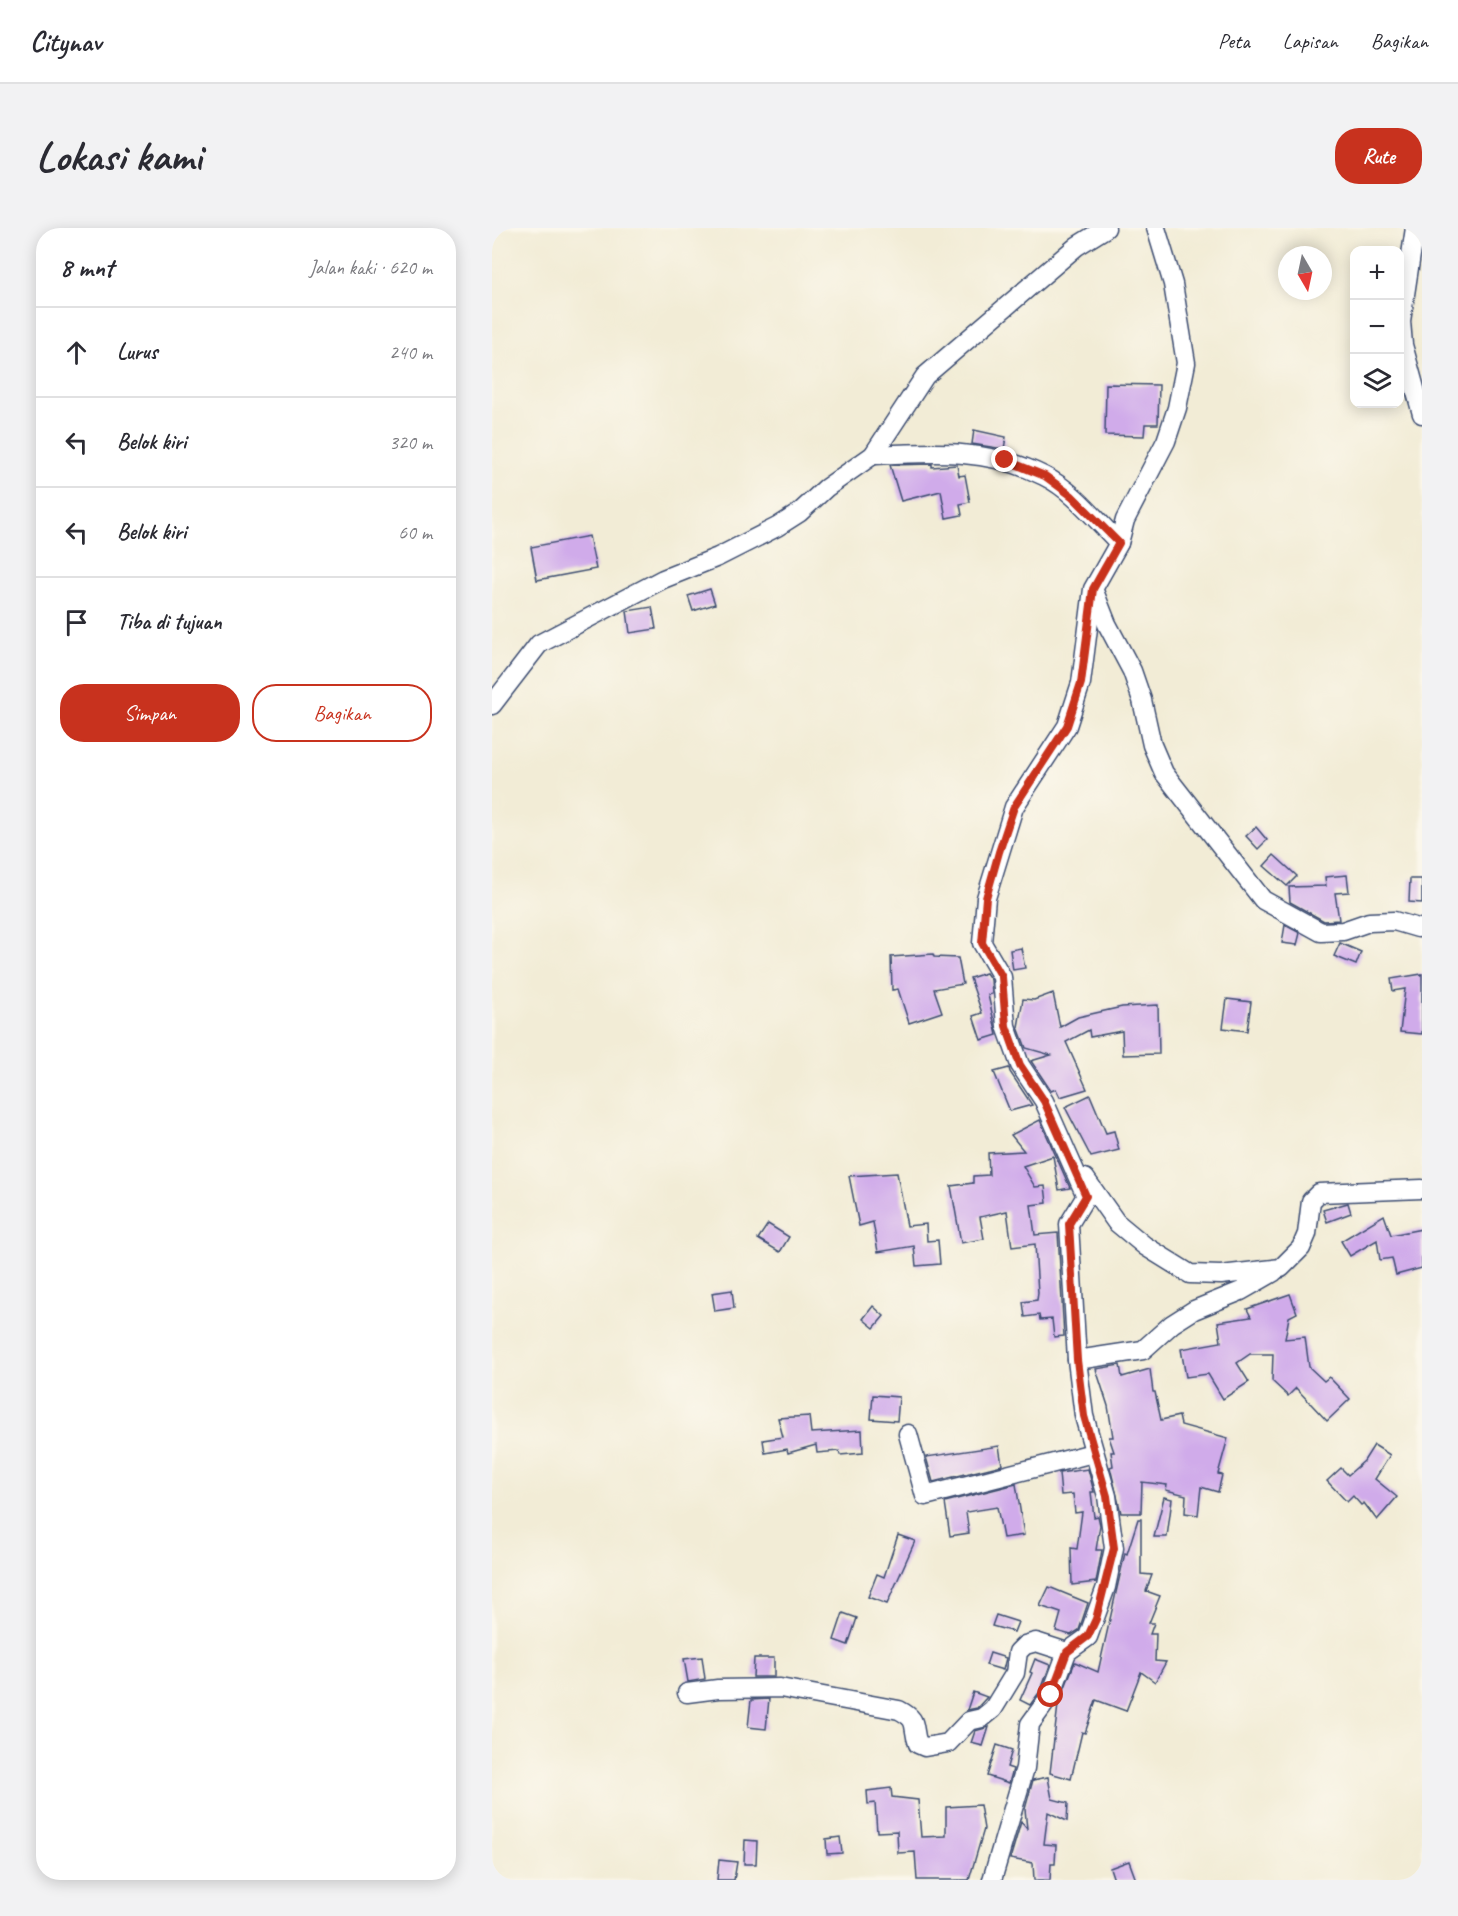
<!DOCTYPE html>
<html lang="id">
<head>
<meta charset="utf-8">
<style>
	body { margin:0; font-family:Caveat,sans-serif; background:#f2f2f3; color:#2b2b33 }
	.controls { position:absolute; right:18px; top:18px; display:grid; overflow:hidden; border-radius:12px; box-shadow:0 3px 15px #0003 }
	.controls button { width:54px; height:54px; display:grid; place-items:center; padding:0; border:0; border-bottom:2px solid #e1e1e2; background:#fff; color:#2b2b33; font:30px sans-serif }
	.compass { position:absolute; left:786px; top:18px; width:54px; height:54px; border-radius:50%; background:#fff; box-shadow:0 3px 15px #0003; rotate:171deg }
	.stop { position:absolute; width:18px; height:18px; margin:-14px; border:4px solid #c8321e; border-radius:50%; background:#fff }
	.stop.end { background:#c8321e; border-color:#fff; box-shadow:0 2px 6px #0008 }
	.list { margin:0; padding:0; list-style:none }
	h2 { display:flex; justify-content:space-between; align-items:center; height:78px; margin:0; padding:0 24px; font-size:26px }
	h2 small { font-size:20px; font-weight:400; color:#7c7c81 }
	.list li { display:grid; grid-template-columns:39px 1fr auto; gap:18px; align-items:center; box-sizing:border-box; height:90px; padding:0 24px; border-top:2px solid #e1e1e2 }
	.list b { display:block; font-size:22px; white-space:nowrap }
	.list em { font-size:20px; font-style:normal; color:#7c7c81 }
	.actions { display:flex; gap:12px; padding:18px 24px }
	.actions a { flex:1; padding:14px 0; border:2px solid #c8321e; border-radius:24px; text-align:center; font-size:21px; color:#c8321e }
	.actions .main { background:#c8321e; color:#fff }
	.icon { flex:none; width:33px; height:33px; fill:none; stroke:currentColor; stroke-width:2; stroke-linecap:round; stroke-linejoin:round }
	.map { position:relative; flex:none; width:930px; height:1652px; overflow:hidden; border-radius:24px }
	header { display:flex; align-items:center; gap:36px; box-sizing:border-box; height:84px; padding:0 30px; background:#fff; border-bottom:2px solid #e1e1e2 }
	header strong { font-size:28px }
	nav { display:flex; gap:33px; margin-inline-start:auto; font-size:21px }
	.intro { display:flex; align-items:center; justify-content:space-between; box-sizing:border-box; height:144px; padding:0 36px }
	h1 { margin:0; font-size:42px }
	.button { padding:15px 27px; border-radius:24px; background:#c8321e; color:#fff; font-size:21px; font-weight:700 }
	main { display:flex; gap:36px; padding:0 36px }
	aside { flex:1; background:#fff; border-radius:24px; box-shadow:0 3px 15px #0003 }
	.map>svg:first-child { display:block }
	.building { fill:#d0abea }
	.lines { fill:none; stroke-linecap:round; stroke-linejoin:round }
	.minor-casing { stroke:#3b4b70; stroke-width:21 }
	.minor { stroke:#fff; stroke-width:18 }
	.route { stroke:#c8321e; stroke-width:8 }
</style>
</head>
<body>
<header>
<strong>Citynav</strong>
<nav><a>Peta</a><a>Lapisan</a><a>Bagikan</a></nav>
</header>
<div class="intro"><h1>Lokasi kami</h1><a class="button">Rute</a></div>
<main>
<aside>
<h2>8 mnt<small>Jalan kaki · 620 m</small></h2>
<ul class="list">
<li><svg class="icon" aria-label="ahead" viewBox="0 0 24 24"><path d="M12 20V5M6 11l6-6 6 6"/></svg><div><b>Lurus</b></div><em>240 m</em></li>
<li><svg class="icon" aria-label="left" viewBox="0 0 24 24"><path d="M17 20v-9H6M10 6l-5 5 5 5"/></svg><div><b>Belok kiri</b></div><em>320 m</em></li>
<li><svg class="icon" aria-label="left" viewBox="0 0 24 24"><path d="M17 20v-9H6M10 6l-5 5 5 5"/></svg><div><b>Belok kiri</b></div><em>60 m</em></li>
<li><svg class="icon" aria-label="arrive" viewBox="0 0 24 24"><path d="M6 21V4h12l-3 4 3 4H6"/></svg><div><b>Tiba di tujuan</b></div></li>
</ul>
<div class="actions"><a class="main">Simpan</a><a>Bagikan</a></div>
</aside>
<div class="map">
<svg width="930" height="1652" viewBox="0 0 930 1652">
	<rect width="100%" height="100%" fill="#fbf7ec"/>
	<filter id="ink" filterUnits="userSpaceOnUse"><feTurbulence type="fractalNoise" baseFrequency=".0167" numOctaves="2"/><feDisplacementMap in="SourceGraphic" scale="12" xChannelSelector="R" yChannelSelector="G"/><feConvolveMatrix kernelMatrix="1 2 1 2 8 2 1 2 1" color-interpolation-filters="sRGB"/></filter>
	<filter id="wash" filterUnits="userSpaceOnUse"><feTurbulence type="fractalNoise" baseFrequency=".008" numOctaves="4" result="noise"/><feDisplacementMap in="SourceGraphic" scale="24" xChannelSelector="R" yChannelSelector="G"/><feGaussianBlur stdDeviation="1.35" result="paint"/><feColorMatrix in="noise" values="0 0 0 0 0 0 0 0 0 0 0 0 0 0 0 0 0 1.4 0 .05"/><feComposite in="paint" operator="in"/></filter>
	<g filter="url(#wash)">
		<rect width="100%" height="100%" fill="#f2ecd6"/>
		<g id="blocks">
			<g class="building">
				<polygon points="614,156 667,157 666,196 653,196 652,208 613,207"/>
				<polygon points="482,202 514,209 512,221 480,216"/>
				<polygon points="440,236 440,239 465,237 467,248 473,247 478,274 468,276 470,287 454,290 449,263 409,273 398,237"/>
				<polygon points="97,308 104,341 45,352 39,319"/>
				<polygon points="218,361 223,376 201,383 196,368"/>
				<polygon points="160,379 164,401 138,405 135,383"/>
				<polygon points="764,599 775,612 766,621 754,608"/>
				<polygon points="782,627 805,648 795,658 772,638"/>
				<polygon points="855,647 857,664 843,665 847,692 832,693 798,674 797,659 834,658 833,649"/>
				<polygon points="918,651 930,651 930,675 917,674"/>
				<polygon points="793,697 808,705 805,717 790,715"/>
				<polygon points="848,715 869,724 864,737 842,728"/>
				<polygon points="529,720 533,740 521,742 518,722"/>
				<polygon points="441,726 442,729 466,730 471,756 442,761 450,784 417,795 406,761 400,762 399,729"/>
				<polygon points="494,745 499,752 500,766 496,767 505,807 489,812 481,788 490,785 478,750"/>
				<polygon points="930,746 930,806 908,804 913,761 901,763 899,751"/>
				<polygon points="561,765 568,799 586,789 630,779 666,777 667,826 631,827 630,803 598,809 597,802 574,814 595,861 568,869 564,861 559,863 539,833 559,827 534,820 526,799 531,771 542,772"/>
				<polygon points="735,771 759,774 755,803 731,800"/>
				<polygon points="517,840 518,844 540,877 518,883 502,844"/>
				<polygon points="598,867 614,905 622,903 627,922 599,929 573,879"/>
				<polygon points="548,892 578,960 567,962 561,928 531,938 543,959 553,958 555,975 539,977 543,1007 566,1005 572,1108 562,1109 560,1091 548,1092 547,1087 533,1089 531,1074 545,1072 546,1065 543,1016 520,1019 515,983 488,989 492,1011 469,1015 459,958 481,955 481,948 497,947 496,925 532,923 519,907"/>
				<polygon points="405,945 415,998 434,996 435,1013 446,1012 448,1036 424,1038 422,1018 386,1024 381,994 367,998 357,948"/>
				<polygon points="856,975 859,985 835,994 831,982"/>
				<polygon points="892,987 899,1007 930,1001 930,1040 904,1047 900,1030 888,1032 885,1012 858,1028 849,1013"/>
				<polygon points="276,996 297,1009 288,1024 266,1011"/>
				<polygon points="240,1062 242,1080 223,1083 220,1065"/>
				<polygon points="798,1066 805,1085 797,1089 793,1111 813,1109 817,1139 832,1153 837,1149 858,1171 835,1193 804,1160 796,1168 780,1153 781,1126 758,1126 745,1135 757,1154 731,1171 716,1146 694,1149 689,1121 729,1114 726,1094 759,1089 755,1081"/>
				<polygon points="381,1078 392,1088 382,1100 371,1091"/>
				<polygon points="628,1137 630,1149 658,1141 661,1164 663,1164 669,1192 687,1188 689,1197 736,1210 726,1246 730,1247 726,1264 709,1259 706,1287 693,1285 694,1267 674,1262 675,1257 650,1254 649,1285 629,1285 618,1239 621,1238 619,1224 622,1224 617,1209 621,1209 616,1178 604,1141"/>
				<polygon points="381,1167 407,1169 405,1193 379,1191"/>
				<polygon points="317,1188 319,1205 370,1202 371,1225 348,1227 347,1223 325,1225 324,1217 296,1225 295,1221 273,1225 271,1212 291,1209 286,1190"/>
				<polygon points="882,1217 898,1227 883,1251 905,1269 885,1292 872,1275 869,1277 861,1268 855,1274 835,1253 849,1240 856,1247 872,1233"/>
				<polygon points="507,1218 510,1237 441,1254 434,1229"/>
				<polygon points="596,1241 602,1264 599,1264 602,1289 606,1288 608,1297 604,1322 610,1322 604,1354 580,1357 579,1320 585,1321 590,1284 583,1285 581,1266 569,1267 567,1245"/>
				<polygon points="524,1256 532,1307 511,1310 505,1279 474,1284 477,1305 458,1308 453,1274"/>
				<polygon points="672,1269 680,1271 675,1309 662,1309"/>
				<polygon points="646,1291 649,1291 649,1346 660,1347 654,1363 668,1368 657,1395 662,1395 658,1406 664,1406 663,1433 674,1434 663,1454 649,1444 634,1483 604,1472 593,1505 590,1504 579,1551 558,1545 566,1477 583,1434 606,1444 633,1325 635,1326"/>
				<polygon points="406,1307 423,1313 395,1376 376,1369 385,1346 392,1349"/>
				<polygon points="557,1359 596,1375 587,1402 579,1407 564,1403 569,1385 548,1378"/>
				<polygon points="351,1385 365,1390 356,1417 342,1412"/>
				<polygon points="504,1387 526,1394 522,1404 500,1398"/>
				<polygon points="498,1425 514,1430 511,1442 494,1437"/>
				<polygon points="210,1429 213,1451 196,1454 192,1431"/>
				<polygon points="262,1430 282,1430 282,1449 261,1449"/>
				<polygon points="543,1431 558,1437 549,1462 538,1477 528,1472 540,1445 538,1444"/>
				<polygon points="481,1464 495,1469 485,1480 475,1482"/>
				<polygon points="277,1471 274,1501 256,1499 259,1472"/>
				<polygon points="497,1499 491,1518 479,1515 483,1503"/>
				<polygon points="505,1517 520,1522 515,1539 521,1541 517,1555 495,1548"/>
				<polygon points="556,1549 560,1571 576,1575 575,1593 556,1584 552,1616 564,1617 563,1636 559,1636 558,1652 542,1652 541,1635 518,1631 529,1594 535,1601 533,1581 541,1552"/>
				<polygon points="399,1560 400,1569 426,1572 429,1609 454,1608 454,1579 488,1577 492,1601 477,1652 425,1652 423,1624 406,1625 405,1603 385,1604 383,1575 376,1576 375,1563"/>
				<polygon points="348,1609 350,1625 335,1626 334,1611"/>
				<polygon points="253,1612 265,1613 264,1636 252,1636"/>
				<polygon points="227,1632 245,1634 242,1652 225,1652"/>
				<polygon points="637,1633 644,1652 622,1652 618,1640"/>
			</g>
		</g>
	</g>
	<g filter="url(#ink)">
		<use href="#blocks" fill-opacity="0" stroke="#3b4b70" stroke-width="1.5"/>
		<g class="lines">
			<g class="minor-casing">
				<g id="minor">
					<polyline points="923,0 909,93 911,117 930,186"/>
					<path d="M381 227C441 224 497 220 552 248 581 262 604 292 627 315"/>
					<polyline points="602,363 615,396 640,443 650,472 660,517 672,545 771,672 829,704 851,703 877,694 902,693 926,700"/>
					<polyline points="0,477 47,416 171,351 226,329 285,299 307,285 334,260 381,227 433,148 585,18 614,0"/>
					<polyline points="593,950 624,994 653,1018 698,1046 729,1047 789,1040 809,1020 815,1006 819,973 827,965 930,961"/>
					<polyline points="585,1132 651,1122 680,1096 702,1082 749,1063 782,1044"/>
					<polyline points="416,1206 433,1268 601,1225"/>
					<path d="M195 1465 226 1461 288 1460 407 1482C428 1493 419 1497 426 1516L433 1519 456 1515 477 1493 490 1490 501 1481 523 1445 526 1424 533 1417 544 1414 575 1424"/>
					<polyline points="500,1652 533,1540 538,1496 559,1467 575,1424 596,1409 614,1359 622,1320 615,1268 592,1188 585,1132 577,996 594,968 552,873 528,837 514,798 510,749 490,715 494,670 522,579 575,498 589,455 601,361 627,315 633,292 674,213 685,180 694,135 681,56 664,0"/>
				</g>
			</g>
			<use href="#minor" class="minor"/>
		</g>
	</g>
	<g class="lines" filter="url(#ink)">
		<polyline class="route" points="513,232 553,248 580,268 627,315 601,361 589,455 575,498 522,579 507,624 494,670 490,715 510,749 514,798 528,837 552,873 594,968 577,996 585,1132 592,1188 615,1268 622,1320 604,1391 596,1408 575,1424 559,1467"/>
	</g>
</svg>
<div class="controls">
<button>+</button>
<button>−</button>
<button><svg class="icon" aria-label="layers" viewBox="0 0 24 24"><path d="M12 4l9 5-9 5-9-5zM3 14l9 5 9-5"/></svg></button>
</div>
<svg class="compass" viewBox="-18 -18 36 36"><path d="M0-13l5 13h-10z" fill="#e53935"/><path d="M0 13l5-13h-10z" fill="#7c7c81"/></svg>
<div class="stop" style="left:559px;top:1467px"></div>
<div class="stop end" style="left:513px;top:232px"></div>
</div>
</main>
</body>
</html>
